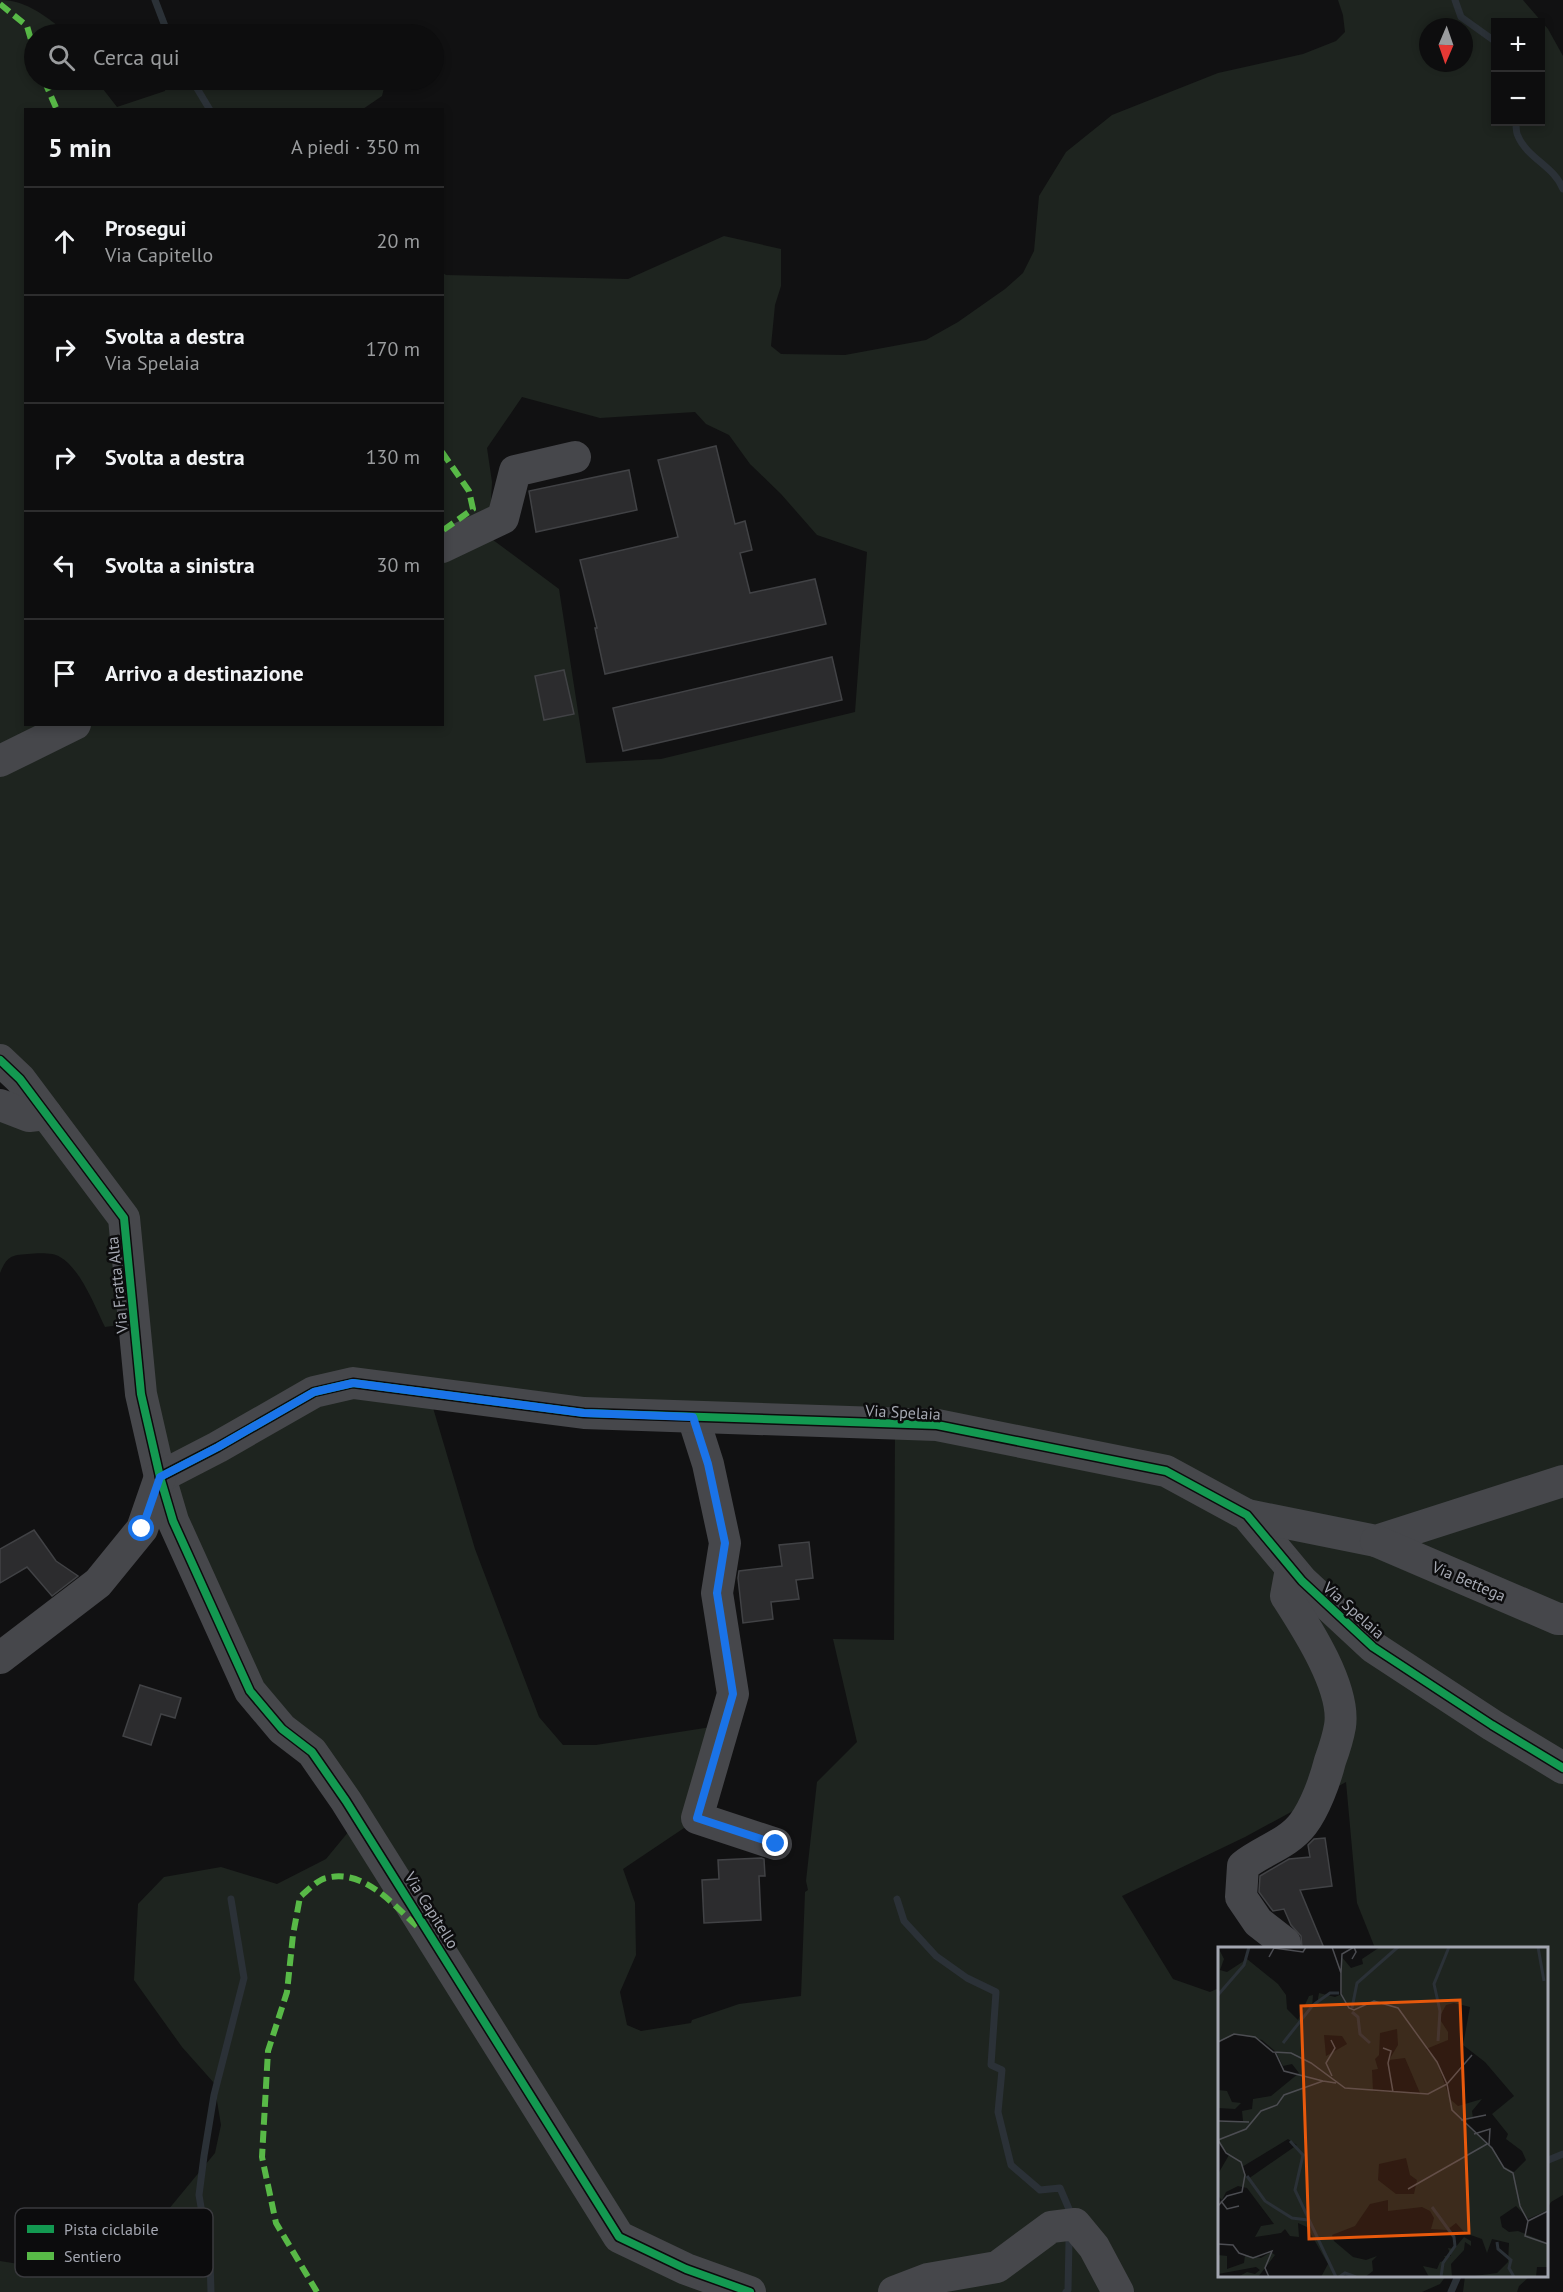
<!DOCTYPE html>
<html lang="it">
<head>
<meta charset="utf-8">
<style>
	body { margin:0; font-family:"PT Sans",sans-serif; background:#1b1b1c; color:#f1f3f6 }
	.controls { position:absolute; right:18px; top:18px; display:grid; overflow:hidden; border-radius:0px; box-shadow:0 3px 9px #0003 }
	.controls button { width:54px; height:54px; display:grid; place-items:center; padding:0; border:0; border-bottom:2px solid #2d2d2e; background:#0d0d0e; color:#f1f3f6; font:30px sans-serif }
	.compass { position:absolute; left:1419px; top:18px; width:54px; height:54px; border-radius:50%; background:#0d0d0e; box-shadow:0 3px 9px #0003; rotate:182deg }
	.stop { position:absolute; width:18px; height:18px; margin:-14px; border:4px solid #1a73e8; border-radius:50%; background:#fff }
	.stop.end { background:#1a73e8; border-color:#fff; box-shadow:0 2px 6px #0008 }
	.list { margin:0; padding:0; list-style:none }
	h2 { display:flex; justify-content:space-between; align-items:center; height:78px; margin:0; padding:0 24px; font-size:26px }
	h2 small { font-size:20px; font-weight:400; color:#9a9c9e }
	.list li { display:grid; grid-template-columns:39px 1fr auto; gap:18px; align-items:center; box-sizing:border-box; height:108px; padding:0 24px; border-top:2px solid #2d2d2e }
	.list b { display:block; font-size:22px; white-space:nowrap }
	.list p { margin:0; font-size:20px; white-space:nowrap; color:#9a9c9e }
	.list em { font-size:20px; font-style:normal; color:#9a9c9e }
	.icon { flex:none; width:33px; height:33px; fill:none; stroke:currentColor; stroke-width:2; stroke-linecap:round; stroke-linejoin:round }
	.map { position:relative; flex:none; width:1563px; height:2292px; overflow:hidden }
	.search { position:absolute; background:#0d0d0e; box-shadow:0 3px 9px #0003; left:24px; top:24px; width:420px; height:66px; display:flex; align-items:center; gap:15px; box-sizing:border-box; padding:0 21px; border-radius:33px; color:#9a9c9e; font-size:22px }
	.panel { position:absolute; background:#0d0d0e; box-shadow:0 3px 9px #0003; left:24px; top:108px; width:420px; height:618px; border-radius:0px }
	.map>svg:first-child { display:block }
	.green { fill:#1e241f; fill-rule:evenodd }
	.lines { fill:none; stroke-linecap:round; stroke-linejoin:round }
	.stream { stroke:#2b3137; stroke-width:7 }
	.building { fill:#2c2c2e; stroke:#414245; stroke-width:1.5 }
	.minor { stroke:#46474b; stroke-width:32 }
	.quiet { stroke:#58b947; stroke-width:6; stroke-dasharray:12 6; stroke-linecap:butt }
	.cycleway-casing { stroke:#0c0c0d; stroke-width:11 }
	.cycleway { stroke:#139951; stroke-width:8 }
	.route { stroke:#1a73e8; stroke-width:8 }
	.labels { text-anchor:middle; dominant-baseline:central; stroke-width:5; stroke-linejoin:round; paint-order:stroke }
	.street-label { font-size:16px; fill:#a4a7b1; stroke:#0c0c0d }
	.inset-river { fill:none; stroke:#2b3137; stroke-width:3 }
	.inset-road { fill:none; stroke:#4c4d52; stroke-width:1.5 }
	.view { fill:#e8590c; fill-opacity:0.15; stroke:#e8590c; stroke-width:3 }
	.inset-edge { fill:none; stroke:#a4a7b1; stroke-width:3 }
	.key { fill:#0c0c0d; stroke:#3a3a3e; stroke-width:1.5 }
	.key-label { font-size:16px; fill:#a4a7b1 }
</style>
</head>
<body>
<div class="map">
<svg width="1563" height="2292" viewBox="0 0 1563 2292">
	<rect width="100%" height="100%" fill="#111112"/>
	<g class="green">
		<path d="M0 0C28 0 47 18 69 34H34V80H96L117 107 165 91 167 80H386L382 96 363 109 26 110V724H442L443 273 446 275 628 279 724 236 781 249V286L775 305 771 346 781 354 845 355 926 340 958 322 1005 289 1023 273 1034 251 1039 196 1066 152 1112 115 1218 73 1303 54 1336 41 1345 32 1343 15 1338 0H1523L1548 29 1563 56V2195L1551 2202 1547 2209 1546 1948H1375L1357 1903 1346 1782 1245 1837 1122 1896 1173 1979 1210 1992 1219 1988 1220 2276H1446L1440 2284 1422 2292H0V2261L25 2265 68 2263 140 2244 215 2153 221 2125 214 2083 182 2047 134 1980 138 1904 164 1877 221 1867 277 1884 326 1859 354 1825 254 1694 159 1473 134 1323 105 1327C95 1307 81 1269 60 1257 54 1252 36 1253 28 1254 10 1255 7 1257 0 1273V1102L21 1098 0 1072ZM1496 22H1540V122H1496ZM1428 27H1464V63H1428ZM522 397 600 418 695 412 706 424 729 435 750 464 781 494 817 535 867 552 855 712 661 759 586 763 559 589 489 537 492 482 487 448ZM428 1391 895 1429 894 1640 833 1639 857 1742 817 1782 806 1881 808 1890 805 1892 801 1996 739 2004 692 2020 691 2023 641 2031 627 2025 620 1992 636 1955 635 1903 623 1869 690 1824 724 1725 596 1745H563L539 1717 475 1549Z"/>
		<polygon points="1465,2276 1530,2276 1519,2286 1517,2292 1463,2292"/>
	</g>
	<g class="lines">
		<g class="stream">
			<polyline points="155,0 168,34"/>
			<polyline points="1455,0 1461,17 1496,42"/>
			<polyline points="192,80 210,110"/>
			<path d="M1516 122C1516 126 1516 133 1518 136 1527 158 1555 167 1563 189"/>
			<polyline points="897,1899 904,1921 936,1956 967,1978 996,1992 991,2065 1002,2070 998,2112 1011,2165 1040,2190 1060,2188 1069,2209"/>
			<polyline points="1546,2161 1563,2154"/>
			<polyline points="211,2292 210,2261 199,2195 204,2156 214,2095 244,1978 231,1899"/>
			<polyline points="1066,2292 1068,2290 1069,2241"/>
			<polyline points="1451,2292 1458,2276"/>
		</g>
	</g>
	<g class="building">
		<polygon points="716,446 735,524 745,521 752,550 740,553 750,593 815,579 826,624 605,674 595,628 597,628 580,560 678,537 658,460"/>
		<polygon points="629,470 637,510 536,532 529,491"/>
		<polygon points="832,657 842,700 623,751 613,708"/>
		<polygon points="564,670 574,714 544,720 535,676"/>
		<polygon points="34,1530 56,1561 78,1576 52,1596 27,1567 0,1583 0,1549"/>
		<polygon points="809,1542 813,1578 796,1580 799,1599 771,1602 773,1619 743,1623 738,1578 739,1571 782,1566 779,1545"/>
		<polygon points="140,1685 181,1698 175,1718 161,1714 151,1745 123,1736"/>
		<polygon points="1325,1838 1332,1886 1300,1890 1324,1948 1302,1948 1301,1936 1291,1925 1284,1909 1273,1911 1259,1892 1260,1876 1289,1859 1310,1857 1308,1845 1314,1839"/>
		<polygon points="761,1858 764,1859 765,1876 759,1876 761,1920 704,1923 702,1880 719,1879 718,1860"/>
	</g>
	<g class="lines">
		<g class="minor">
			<polyline points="442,547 503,518 515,471 575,457"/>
			<polyline points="0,761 75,724"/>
			<polyline points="0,1060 20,1079 124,1218 141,1394 160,1477 173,1521 250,1691 282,1729 312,1752 346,1801 619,2237 686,2269 750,2292"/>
			<polyline points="0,1105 29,1116 46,1114"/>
			<polyline points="693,1417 708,1464 725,1543 717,1593 733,1694 697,1818 776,1844"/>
			<polyline points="160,1477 218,1447 314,1392 353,1383 584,1413 937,1425 1166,1471 1247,1515 1302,1581 1373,1647 1492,1725 1563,1768"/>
			<polyline points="1247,1515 1376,1541 1563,1481"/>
			<polyline points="1376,1541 1558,1619 1563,1619"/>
			<polyline points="0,1658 98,1583 142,1529 160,1477"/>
			<path d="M1285 1943 1258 1922 1241 1897 1243 1866C1261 1851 1288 1844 1303 1824 1315 1808 1325 1781 1330 1761 1334 1750 1338 1738 1340 1726 1346 1688 1306 1627 1286 1596L1291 1569"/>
			<polyline points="894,2292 928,2279 997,2267 1051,2227 1075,2224 1094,2247 1118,2292"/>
		</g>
		<g class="quiet">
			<polyline points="0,4 27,26 34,50"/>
			<polyline points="44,80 57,110"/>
			<polyline points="442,452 469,491 473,509 442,531"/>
			<path d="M317 2292 276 2223 262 2157 268 2051 287 1992 293 1935 300 1897C307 1891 317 1880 326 1878 365 1868 394 1906 420 1929"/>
		</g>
		<g class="cycleway-casing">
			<g id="cycleway">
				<polyline points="0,1060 20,1079 124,1218 141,1394 160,1477 173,1521 250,1691 282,1729 312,1752 346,1801 619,2237 686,2269 750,2292"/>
				<polyline points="160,1477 218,1447 314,1392 353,1383 584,1413 937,1425 1166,1471 1247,1515 1302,1581 1373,1647 1492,1725 1563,1768"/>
			</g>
		</g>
		<use href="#cycleway" class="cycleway"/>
	</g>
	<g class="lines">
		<polyline class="route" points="142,1529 160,1477 218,1447 314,1392 353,1383 584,1413 693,1417 708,1464 725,1543 717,1593 733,1694 697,1818 776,1844"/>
	</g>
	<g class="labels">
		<g class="street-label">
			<text transform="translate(117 1285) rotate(-96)">Via Fratta Alta</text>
			<text transform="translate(903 1412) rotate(3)">Via Spelaia</text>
			<text transform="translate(1469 1581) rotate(23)">Via Bettega</text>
			<text transform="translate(1354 1610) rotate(42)">Via Spelaia</text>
			<text transform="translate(432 1910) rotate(58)">Via Capitello</text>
		</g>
	</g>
	<g transform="translate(1218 1947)">
		<rect width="330" height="330" fill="#111112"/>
		<path d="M0 0 6 12 2 23 9 25 29 12 60 37 68 48 69 62 80 73 91 49 95 48 94 61 99 57 101 46 117 50 124 47 123 9 133 21 145 17 144 12 162 0H330V263L310 272 298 259 282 270 284 280 291 285 300 284 330 296V320H319L318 330H249L279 326 290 315 291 296 274 292 269 306 264 292 247 286 238 276 229 283 213 282 216 271 212 264 204 260 170 264V253L152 257 137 279 114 288 116 294 135 310 148 313 159 309 154 314 155 324 147 330H103L110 317 89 280 80 276 81 290 72 289 67 282 63 286 37 290 43 279 56 277 29 241 20 239 8 245 4 253 0 249V227L11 208 0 195V175L25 174 24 164 34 162 35 152 53 149 81 126 74 117 65 119 58 105 44 93 19 87 0 95ZM236 56 252 60 245 98 267 115 296 149 274 167 290 187 288 192 304 204 308 213 296 225 285 219 274 201 245 175 255 171 254 164 264 152 240 159 232 152 219 115 208 102 230 93V85L221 71 228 58ZM179 82 180 98 171 113 187 111 202 146 155 144 154 123 160 122 157 112 161 108 162 86ZM106 88 124 89 129 97 108 109ZM70 192 79 198 30 232 24 220ZM188 211 192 228 199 233 196 247H178L160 233 161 217ZM0 143 9 144 14 155 23 156 17 162 0 161ZM246 290 253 294V299L247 295 246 303 233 317 234 330H211L205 319 219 322 222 315 229 313 226 309H233L230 301 236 302ZM53 305 57 308 40 330H20L29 325 37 327 42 323 38 320 0 327V308L9 309V322L26 316 27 308 43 311Z" fill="#1e241f" fill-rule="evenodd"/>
		<path class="inset-river" d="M320 0 326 34M0 48 26 18 31 0M134 61 139 36 180 0M134 65 140 70 142 87 152 96M220 94 222 64 216 37 231 0M65 96 95 58 112 46H121M72 194 85 208 77 243 118 330M29 229 47 254 74 271 90 273M214 260 236 290 237 299 225 316 223 330M279 295 280 302 293 313 291 321 296 330M121 330 127 326 138 330"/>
		<path class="inset-road" d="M114 0 123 26V47L131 61 136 63 156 54 180 61 219 115 229 137 234 163 274 201 286 221 295 226 302 259 310 274 307 289 330 297M51 10 56 1 85 5 88 0M123 26 124 7 136 0 138 5 134 12M113 93 117 101 108 116 114 129M0 95 16 87 37 90 55 105 73 106 93 116 127 141 210 147 229 137M165 101 173 104 170 116 175 145M57 105 66 124 105 134M229 137 254 108M243 173 268 168M0 174 31 175M256 187 272 182 271 198M0 193 28 182 43 164 59 158 66 148 105 134 118 136M0 193 8 206 23 215 27 228 24 245 9 249 0 259M190 242 269 197M3 254 9 262 21 259M310 274 330 264M0 297 15 298 21 306 35 311 54 304 47 321 51 330"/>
		<path class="view" d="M242 53 251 286 91 292 83 59Z"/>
		<rect width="330" height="330" class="inset-edge"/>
	</g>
	<rect x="15" y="2208" width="198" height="69" rx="9" class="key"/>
	<rect x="27" y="2225" width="27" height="8" fill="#139951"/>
	<rect x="27" y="2252" width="27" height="8" fill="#58b947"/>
	<g class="key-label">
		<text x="64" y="2235">Pista ciclabile</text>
		<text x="64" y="2262">Sentiero</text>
	</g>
</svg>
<div class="controls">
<button>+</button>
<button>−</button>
</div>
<svg class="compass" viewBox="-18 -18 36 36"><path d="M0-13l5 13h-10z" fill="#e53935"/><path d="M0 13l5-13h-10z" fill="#9a9c9e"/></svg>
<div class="stop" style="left:142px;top:1529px"></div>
<div class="stop end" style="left:776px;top:1844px"></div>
<div class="search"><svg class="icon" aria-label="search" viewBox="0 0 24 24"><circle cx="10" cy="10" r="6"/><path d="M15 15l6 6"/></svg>Cerca qui</div>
<section class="panel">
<h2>5 min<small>A piedi · 350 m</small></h2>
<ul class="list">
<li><svg class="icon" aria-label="ahead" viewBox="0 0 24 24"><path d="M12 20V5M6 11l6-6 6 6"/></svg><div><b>Prosegui</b><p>Via Capitello</p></div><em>20 m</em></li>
<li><svg class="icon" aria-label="right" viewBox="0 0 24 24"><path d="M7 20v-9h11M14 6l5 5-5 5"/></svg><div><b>Svolta a destra</b><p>Via Spelaia</p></div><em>170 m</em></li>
<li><svg class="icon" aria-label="right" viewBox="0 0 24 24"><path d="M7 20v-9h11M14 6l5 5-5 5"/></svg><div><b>Svolta a destra</b></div><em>130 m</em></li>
<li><svg class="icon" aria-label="left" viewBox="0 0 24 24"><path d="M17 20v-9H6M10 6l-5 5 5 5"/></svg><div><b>Svolta a sinistra</b></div><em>30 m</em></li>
<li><svg class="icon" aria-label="arrive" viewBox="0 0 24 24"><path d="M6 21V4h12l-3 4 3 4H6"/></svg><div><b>Arrivo a destinazione</b></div></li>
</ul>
</section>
</div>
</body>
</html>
